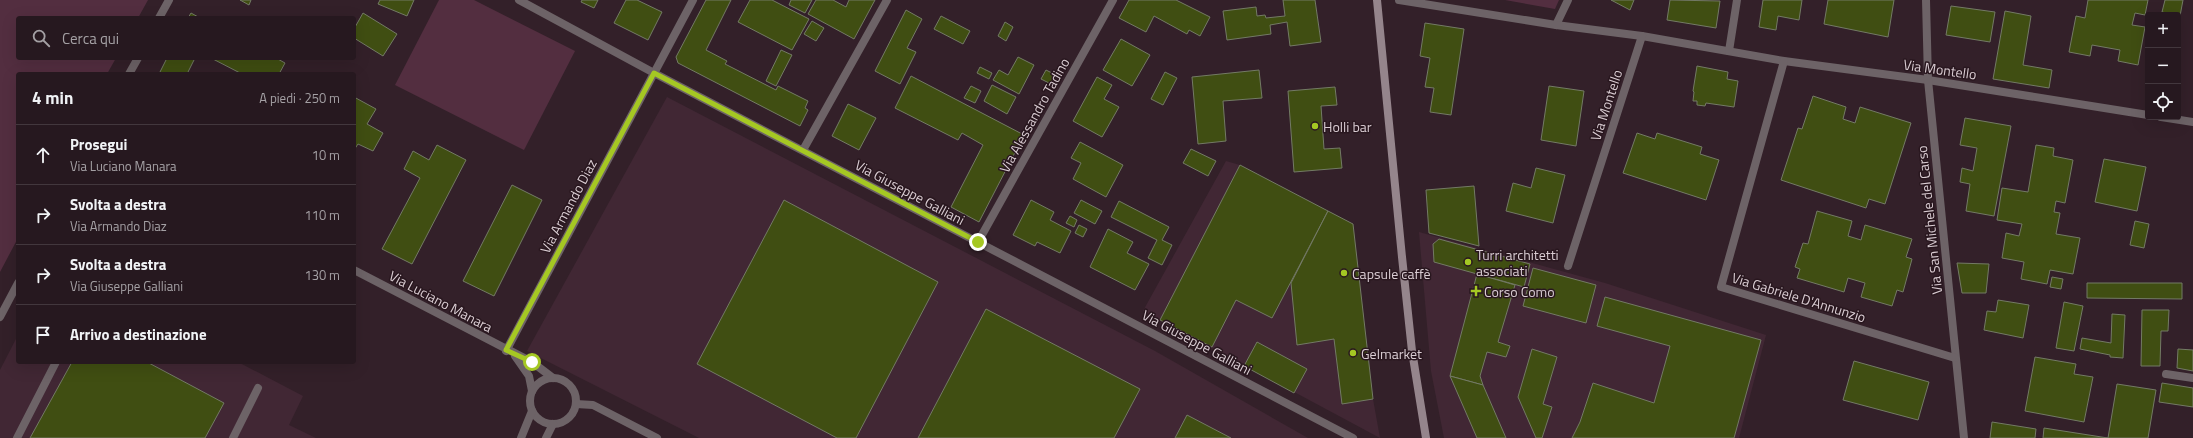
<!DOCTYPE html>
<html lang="it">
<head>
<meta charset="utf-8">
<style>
	body { margin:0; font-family:"Titillium Web",sans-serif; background:#2e2128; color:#f1f3f6 }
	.controls { position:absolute; right:12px; top:12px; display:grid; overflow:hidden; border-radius:4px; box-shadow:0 4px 16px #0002 }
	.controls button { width:36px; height:36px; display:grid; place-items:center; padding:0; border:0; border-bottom:1px solid #42373d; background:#26181f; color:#f1f3f6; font:20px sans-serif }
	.stop { position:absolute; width:12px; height:12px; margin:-9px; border:3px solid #a5c823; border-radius:50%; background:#fff }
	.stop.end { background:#a5c823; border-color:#fff; box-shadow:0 1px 4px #0008 }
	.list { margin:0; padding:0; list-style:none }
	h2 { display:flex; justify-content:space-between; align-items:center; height:52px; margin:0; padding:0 16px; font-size:17px }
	h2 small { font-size:13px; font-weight:400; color:#a4a0a4 }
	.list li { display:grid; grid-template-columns:26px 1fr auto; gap:12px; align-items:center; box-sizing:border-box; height:60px; padding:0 16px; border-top:1px solid #42373d }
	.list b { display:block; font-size:15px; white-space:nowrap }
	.list p { margin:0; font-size:13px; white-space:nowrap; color:#a4a0a4 }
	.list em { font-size:13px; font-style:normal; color:#a4a0a4 }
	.icon { flex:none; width:22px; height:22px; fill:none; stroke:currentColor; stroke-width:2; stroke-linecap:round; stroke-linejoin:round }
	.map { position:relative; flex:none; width:2193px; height:438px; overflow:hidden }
	.search { position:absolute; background:#26181f; box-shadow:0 4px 16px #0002; left:16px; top:16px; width:340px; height:44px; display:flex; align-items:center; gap:10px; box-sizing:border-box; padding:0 14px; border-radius:4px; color:#a4a0a4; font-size:15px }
	.panel { position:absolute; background:#26181f; box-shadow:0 4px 16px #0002; left:16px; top:72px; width:340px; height:292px; border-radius:4px }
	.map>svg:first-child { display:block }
	.built { fill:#412734 }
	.green { fill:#532e40 }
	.building { fill:#404e12; stroke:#737a65 }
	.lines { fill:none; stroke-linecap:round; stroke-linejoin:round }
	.service { stroke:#6d6367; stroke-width:8 }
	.minor { stroke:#6d6367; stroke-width:8 }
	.tertiary { stroke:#6d6367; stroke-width:8 }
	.secondary { stroke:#95858c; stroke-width:8 }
	.route { stroke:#a5c823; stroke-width:5 }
	.poi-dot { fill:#a5c823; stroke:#29171f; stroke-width:1.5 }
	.labels { text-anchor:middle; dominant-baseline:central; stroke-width:3; stroke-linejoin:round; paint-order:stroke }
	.street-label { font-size:14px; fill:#dacdd3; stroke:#29171f }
	.poi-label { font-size:14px; fill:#dacdd3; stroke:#29171f; text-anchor:start }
</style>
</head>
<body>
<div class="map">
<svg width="2193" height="438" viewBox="0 0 2193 438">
	<rect width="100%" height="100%" fill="#332029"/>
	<g class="built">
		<polygon points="667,97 1155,351 1308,438 699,438 527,351"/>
		<polygon points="1226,161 1240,165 1353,224 1373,399 1380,438 1143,311"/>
		<polygon points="1419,232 1605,283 1766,335 1739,438 1444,438 1431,371"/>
		<polygon points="18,335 18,362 238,362 303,396 289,425 316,438 0,438 0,370"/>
	</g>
	<g class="green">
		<polygon points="0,0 148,0 138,18 18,18 18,58 116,58 107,74 18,74 18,238 0,272"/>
		<polygon points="439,0 474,0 575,51 524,150 395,85"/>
		<polygon points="1505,0 1559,0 1555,9"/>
	</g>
	<g class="building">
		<polygon points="240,0 251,0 249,5"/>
		<polygon points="380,0 414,0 407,16 378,4"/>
		<polygon points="582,0 598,0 594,8 581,2"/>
		<polygon points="626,0 637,0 662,12 648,40 614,23"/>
		<polygon points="706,0 731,0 706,50 727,61 725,64 776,90 778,86 808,101 805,108 808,110 800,126 678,63 676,57"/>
		<polygon points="750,0 772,0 809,19 792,50 738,22"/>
		<polygon points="791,0 812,0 805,13 789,5"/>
		<polygon points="816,0 833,0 846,7 849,0 875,0 854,39 808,14"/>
		<polygon points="1129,0 1176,0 1210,17 1200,36 1189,30 1187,34 1154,16 1146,32 1119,18"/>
		<polygon points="1283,0 1315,0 1321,42 1290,46 1287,22 1270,25 1271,34 1227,40 1223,11 1256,7 1257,16 1265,15 1266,18 1285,16"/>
		<polygon points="1611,0 1634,0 1630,10"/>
		<polygon points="1670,0 1720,1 1716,28 1667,20"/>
		<polygon points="1763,0 1802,0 1799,20 1778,16 1776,30 1759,27"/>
		<polygon points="1828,0 1894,0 1888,37 1824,24"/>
		<polygon points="2088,0 2148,0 2145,15 2135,13 2132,25 2145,27 2138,65 2118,61 2120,50 2092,45 2090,56 2069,52 2076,16 2085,18"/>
		<polygon points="2165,0 2183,0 2180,16 2162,12"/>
		<polygon points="1951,6 1995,12 1990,42 1946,35"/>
		<polygon points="906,10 922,19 907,48 916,52 900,84 875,71"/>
		<polygon points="2005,11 2031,16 2023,65 2052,70 2049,88 1993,79"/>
		<polygon points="191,13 200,18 188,18"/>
		<polygon points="363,13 397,34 383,56 354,38 354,29"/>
		<polygon points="941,16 970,31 963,44 934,29"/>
		<polygon points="812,21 824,28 816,41 804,34"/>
		<polygon points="1005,22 1013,27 1006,41 998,36"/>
		<polygon points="1425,23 1464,29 1451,115 1430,112 1434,88 1425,87 1430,58 1420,56"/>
		<polygon points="1121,39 1150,55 1132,86 1103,70"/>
		<polygon points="781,50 792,55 776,86 766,81"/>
		<polygon points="1018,57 1034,65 1019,94 993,80 999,70 1008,75"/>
		<polygon points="167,58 195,58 187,74 159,74"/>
		<polygon points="211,58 276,58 285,63 279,74 242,74"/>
		<polygon points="1697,66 1728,72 1727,79 1738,81 1734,107 1706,103 1705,106 1697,105 1697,101 1693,101 1694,92 1693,91"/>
		<polygon points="980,67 992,73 989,79 977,73"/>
		<polygon points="1046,70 1056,75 1051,84 1041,79"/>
		<polygon points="1259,70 1262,98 1223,101 1226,141 1198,144 1192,77"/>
		<polygon points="1165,72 1177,78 1163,105 1151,99"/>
		<polygon points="911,76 1024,135 979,222 951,207 983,145 962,133 958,140 895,108"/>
		<polygon points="1097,77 1112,85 1104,99 1119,107 1102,137 1073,121"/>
		<polygon points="992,85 1016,97 1007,114 984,101"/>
		<polygon points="971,86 981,91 975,103 964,98"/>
		<polygon points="1549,86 1584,91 1576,146 1541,140"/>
		<polygon points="1335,87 1337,105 1321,106 1324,149 1340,148 1342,168 1294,172 1288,91"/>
		<polygon points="1813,96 1846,107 1843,119 1855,123 1860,107 1911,123 1885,204 1869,199 1866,208 1781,180 1798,128 1802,129"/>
		<polygon points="354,97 376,109 367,124 383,133 373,151 358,144 354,150"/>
		<polygon points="848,104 876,118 859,150 832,136"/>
		<polygon points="1965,118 2011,126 1994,216 1966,211 1970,184 1960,182 1962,168 1973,171 1977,148 1960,145"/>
		<polygon points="1637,133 1655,139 1657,133 1702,147 1700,154 1719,160 1706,200 1623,173"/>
		<polygon points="1080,142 1123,165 1106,197 1073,179 1081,163 1071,158"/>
		<polygon points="437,145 466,160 412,264 382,249 420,178 404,169 413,151 429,160"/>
		<polygon points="2036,145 2054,148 2053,156 2073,160 2065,203 2056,201 2054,212 2060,213 2056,234 2080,238 2073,274 2050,270 2047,284 2021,279 2024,262 2002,258 2006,233 2019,236 2022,224 1997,220 2002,188 2028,192"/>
		<polygon points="1191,149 1216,161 1208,176 1183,163"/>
		<polygon points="2104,159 2146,167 2137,211 2095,202"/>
		<polygon points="1240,165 1328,211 1272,318 1236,300 1212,347 1160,320"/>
		<polygon points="1536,168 1565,175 1553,223 1506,211 1513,183 1531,188"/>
		<polygon points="512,185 542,200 494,296 463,281"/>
		<polygon points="1474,186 1479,246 1429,233 1426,190"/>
		<polygon points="784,200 938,282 856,438 837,438 697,364"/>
		<polygon points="1031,200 1054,212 1050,220 1071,231 1060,253 1037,242 1035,246 1013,235"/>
		<polygon points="1081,200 1102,211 1095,224 1074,213"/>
		<polygon points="1119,201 1169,227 1162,240 1172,245 1162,265 1148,258 1157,240 1111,217"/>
		<polygon points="1328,211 1353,224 1373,399 1342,404 1334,339 1297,345 1291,283"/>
		<polygon points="1817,211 1852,221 1848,236 1861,240 1865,225 1912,239 1906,257 1912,259 1903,292 1897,290 1892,306 1861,297 1865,283 1848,278 1844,292 1797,278 1800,269 1795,267 1803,243 1808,244"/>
		<polygon points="1070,216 1077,220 1074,227 1066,223"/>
		<polygon points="2135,221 2149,224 2144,248 2130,245"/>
		<polygon points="1079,225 1087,229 1083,237 1075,233"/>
		<polygon points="1108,229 1133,242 1127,253 1149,264 1135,290 1090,267"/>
		<polygon points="1439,239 1530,264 1524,287 1434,262 1433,244"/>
		<polygon points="1957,263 1989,264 1986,293 1962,293"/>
		<polygon points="1533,268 1596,285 1586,323 1523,306"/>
		<polygon points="1477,274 1515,285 1498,342 1510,346 1506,357 1487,352 1480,376 1483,385 1450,376"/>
		<polygon points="2052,277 2063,279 2061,289 2050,287"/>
		<polygon points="2087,283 2182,283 2182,299 2087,298"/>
		<polygon points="1605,297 1761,340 1734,438 1572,438 1580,422 1593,383 1654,403 1670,346 1597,326"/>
		<polygon points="1998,300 2029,305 2023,338 1984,330 1987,311 1996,312"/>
		<polygon points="2064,302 2083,306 2074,351 2056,348"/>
		<polygon points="986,309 1140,389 1114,438 918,438"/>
		<polygon points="2142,310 2169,310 2168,331 2161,331 2160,366 2141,366"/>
		<polygon points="2112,314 2125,315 2123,358 2110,357 2110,355 2080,349 2082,338 2111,343"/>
		<polygon points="1257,342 1307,369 1294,393 1244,366"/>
		<polygon points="1532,349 1557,357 1543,404 1552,407 1542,438 1536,438 1518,397"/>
		<polygon points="2178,349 2193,350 2193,371 2177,368"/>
		<polygon points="2035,357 2076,364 2074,374 2093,377 2084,422 2025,411"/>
		<polygon points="1854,361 1929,382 1918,420 1843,400"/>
		<polygon points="72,362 147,362 224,403 205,438 30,438"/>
		<polygon points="1450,376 1483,385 1506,438 1477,438"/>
		<polygon points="2162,383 2193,388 2193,407 2159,402"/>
		<polygon points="2117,384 2156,390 2148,438 2043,438 2044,428 2108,438"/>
		<polygon points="1187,415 1231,438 1175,438"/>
		<polygon points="1992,422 2036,429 2035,438 1990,438"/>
	</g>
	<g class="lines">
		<g class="service">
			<polyline points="1556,25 1568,0"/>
			<polyline points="2166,374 2193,378"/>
			<polyline points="17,438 56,362"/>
			<polyline points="233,438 258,388"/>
		</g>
		<g class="minor">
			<polyline points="519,0 654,73 1353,438"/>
			<polyline points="1399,0 1556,25 1642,36 1784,61 1928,80 2148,115"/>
			<polyline points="1926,0 1928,80 1964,438"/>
			<polyline points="1729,51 1737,0"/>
			<polyline points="1784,61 1721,287 1955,358"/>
			<polyline points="2161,117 2193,122"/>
			<polyline points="803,150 887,0"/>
			<polyline points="978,242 1113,0"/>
			<polyline points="1568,266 1642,36"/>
			<polyline points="354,270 532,362 553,378"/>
			<polyline points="506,351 693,0"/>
			<polyline points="515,356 529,376 532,391"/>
			<circle cx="553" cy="401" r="23"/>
			<polyline points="576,404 593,405 657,438"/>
			<polyline points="521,438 532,411"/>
			<polyline points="546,438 553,424"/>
		</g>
		<g class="tertiary">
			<polyline points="159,18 169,0"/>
			<polyline points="129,74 138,58"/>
			<polyline points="0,317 18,283"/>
		</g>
		<polyline class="secondary" points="1377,0 1402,257 1412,351 1426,438"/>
	</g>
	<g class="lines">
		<polyline class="route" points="532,362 506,350 654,73 978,242"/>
	</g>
	<g class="poi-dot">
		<circle cx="1315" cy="126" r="4"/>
		<circle cx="1468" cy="262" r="4"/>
		<circle cx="1344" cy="273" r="4"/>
		<path d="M1474 285h4v4h4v4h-4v4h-4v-4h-4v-4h4z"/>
		<circle cx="1353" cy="353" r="4"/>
	</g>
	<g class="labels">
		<g class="street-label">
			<text transform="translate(1940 69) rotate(8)">Via Montello</text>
			<text transform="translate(1606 105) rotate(-72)">Via Montello</text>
			<text transform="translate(1034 115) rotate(-61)">Via Alessandro Tadino</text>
			<text transform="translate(910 192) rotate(28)">Via Giuseppe Galliani</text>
			<text transform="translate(568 206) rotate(-62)">Via Armando Diaz</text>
			<text transform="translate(1929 220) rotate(-96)">Via San Michele del Carso</text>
			<text transform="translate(1799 297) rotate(17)">Via Gabriele D'Annunzio</text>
			<text transform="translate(441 301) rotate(28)">Via Luciano Manara</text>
			<text transform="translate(1197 342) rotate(28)">Via Giuseppe Galliani</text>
		</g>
		<g class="poi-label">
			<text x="1323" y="126">Holli bar</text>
			<text x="1476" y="254">Turri architetti<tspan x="1476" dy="16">associati</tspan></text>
			<text x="1352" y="273">Capsule caffè</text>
			<text x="1484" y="291">Corso Como</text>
			<text x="1361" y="353">Gelmarket</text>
		</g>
	</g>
</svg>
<div class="controls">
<button>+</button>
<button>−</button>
<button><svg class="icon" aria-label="locate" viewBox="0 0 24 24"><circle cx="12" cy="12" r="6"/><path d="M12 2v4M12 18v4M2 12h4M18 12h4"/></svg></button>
</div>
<div class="stop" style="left:532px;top:362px"></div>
<div class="stop end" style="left:978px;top:242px"></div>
<div class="search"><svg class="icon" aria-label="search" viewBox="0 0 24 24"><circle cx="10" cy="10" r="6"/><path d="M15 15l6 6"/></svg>Cerca qui</div>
<section class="panel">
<h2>4 min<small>A piedi · 250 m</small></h2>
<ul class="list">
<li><svg class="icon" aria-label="ahead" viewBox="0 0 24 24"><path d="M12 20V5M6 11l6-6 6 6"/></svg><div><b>Prosegui</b><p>Via Luciano Manara</p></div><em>10 m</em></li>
<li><svg class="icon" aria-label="right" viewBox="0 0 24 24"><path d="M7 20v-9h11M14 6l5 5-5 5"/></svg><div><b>Svolta a destra</b><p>Via Armando Diaz</p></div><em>110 m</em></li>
<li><svg class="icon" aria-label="right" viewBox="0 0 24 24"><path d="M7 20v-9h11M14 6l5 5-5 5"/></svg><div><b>Svolta a destra</b><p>Via Giuseppe Galliani</p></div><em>130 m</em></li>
<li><svg class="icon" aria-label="arrive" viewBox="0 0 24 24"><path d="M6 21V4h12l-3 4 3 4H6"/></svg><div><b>Arrivo a destinazione</b></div></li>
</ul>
</section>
</div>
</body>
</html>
